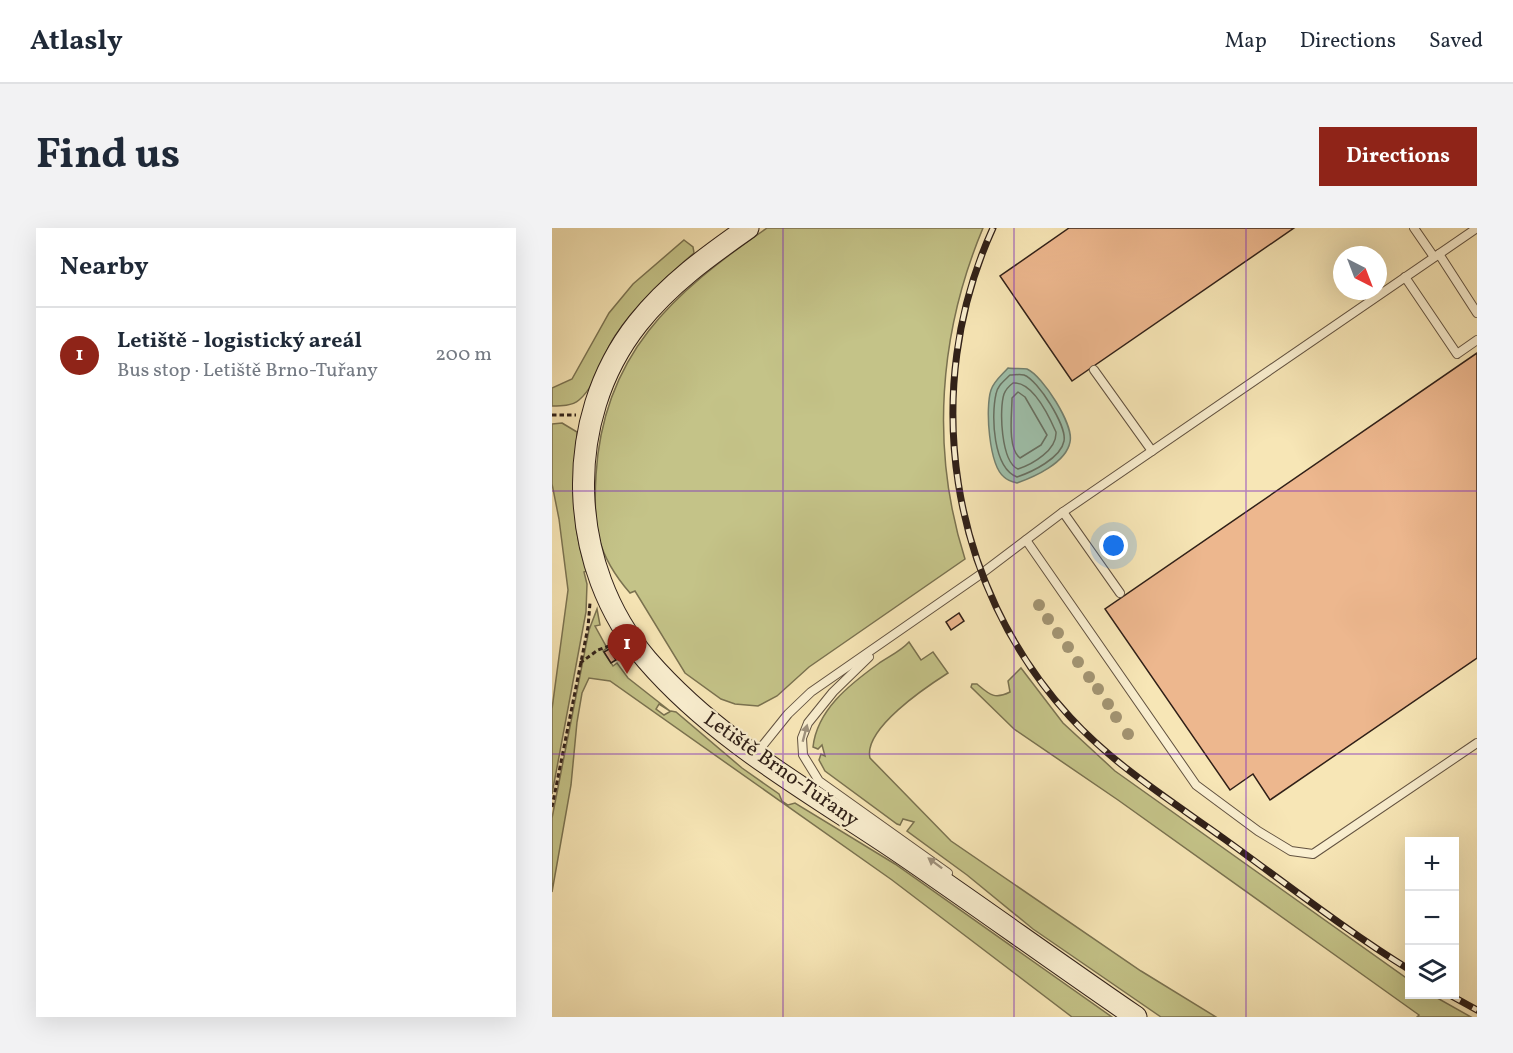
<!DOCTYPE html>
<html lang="en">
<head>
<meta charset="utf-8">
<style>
	body { margin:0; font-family:Vollkorn,serif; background:#f2f2f3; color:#1f2937 }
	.controls { position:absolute; right:18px; bottom:18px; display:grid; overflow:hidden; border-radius:0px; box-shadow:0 6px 24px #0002 }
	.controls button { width:54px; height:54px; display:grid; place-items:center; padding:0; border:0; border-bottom:2px solid #e0e1e3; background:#fff; color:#1f2937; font:30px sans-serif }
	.compass { position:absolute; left:781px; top:18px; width:54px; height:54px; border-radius:50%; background:#fff; box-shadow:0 6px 24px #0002; rotate:138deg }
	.you { position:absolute; left:562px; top:318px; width:21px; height:21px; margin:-15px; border:4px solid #fff; border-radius:50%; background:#1a73e8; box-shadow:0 0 0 9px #1a73e833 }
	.badge { display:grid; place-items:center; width:39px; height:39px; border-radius:50%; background:#8f2418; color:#fff; font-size:20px; font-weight:700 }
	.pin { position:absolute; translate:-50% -50px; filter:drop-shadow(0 2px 3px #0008) }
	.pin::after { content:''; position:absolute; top:32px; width:21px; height:18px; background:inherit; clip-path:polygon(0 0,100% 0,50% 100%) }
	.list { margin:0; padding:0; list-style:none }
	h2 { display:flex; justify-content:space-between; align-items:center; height:78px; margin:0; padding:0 24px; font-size:26px }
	h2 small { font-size:20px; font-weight:400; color:#747a83 }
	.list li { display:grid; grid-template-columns:39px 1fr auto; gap:18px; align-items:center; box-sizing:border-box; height:96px; padding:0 24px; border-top:2px solid #e0e1e3 }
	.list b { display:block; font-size:22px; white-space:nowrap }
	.list p { margin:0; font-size:20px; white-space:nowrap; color:#747a83 }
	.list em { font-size:20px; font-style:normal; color:#747a83 }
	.icon { flex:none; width:33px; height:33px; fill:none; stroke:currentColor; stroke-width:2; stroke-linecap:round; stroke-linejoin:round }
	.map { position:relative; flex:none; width:925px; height:789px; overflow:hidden; border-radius:0px }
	header { display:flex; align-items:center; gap:36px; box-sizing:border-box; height:84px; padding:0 30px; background:#fff; border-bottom:2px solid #e0e1e3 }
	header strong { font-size:28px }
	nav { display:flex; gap:33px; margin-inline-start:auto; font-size:21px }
	.intro { display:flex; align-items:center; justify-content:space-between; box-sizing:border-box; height:144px; padding:0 36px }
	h1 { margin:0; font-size:42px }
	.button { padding:15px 27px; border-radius:0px; background:#8f2418; color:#fff; font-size:21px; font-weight:700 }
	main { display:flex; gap:36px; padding:0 36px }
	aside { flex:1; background:#fff; border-radius:0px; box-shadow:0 6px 24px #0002 }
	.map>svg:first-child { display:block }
	.green { fill:#c4c388; stroke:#7a7250; stroke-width:1.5 }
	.water { fill:#9ec0ab; stroke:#728070; stroke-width:1.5 }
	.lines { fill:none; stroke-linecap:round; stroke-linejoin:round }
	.shore { stroke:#677062; stroke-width:1.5 }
	.building { fill:#edb78e; stroke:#302018; stroke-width:1.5 }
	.lane-casing { stroke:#625240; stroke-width:10 }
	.secondary-casing { stroke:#302018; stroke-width:23 }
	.path { stroke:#302018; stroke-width:3; stroke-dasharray:4.5 3; stroke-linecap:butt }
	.lane { stroke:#faefd0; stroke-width:8 }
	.secondary { stroke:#faefd0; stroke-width:21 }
	.rail-casing { stroke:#302018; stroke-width:7 }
	.rail { stroke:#faefd0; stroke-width:4.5; stroke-dasharray:14; stroke-linecap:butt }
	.tree { fill:#a29472 }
	.oneway { fill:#9f927d }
	.grid { fill:none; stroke:#7b2cbf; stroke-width:1.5; stroke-opacity:0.55 }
	.labels { text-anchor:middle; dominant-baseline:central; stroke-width:4.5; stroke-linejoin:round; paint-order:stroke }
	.street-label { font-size:21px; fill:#302018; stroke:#faefd0 }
</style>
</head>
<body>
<header>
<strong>Atlasly</strong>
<nav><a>Map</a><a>Directions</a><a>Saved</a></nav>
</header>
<div class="intro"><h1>Find us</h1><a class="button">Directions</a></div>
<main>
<aside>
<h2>Nearby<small></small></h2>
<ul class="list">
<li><span class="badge">1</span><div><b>Letiště - logistický areál</b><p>Bus stop · Letiště Brno-Tuřany</p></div><em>200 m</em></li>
</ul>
</aside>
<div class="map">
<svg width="925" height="789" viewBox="0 0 925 789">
	<rect width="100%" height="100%" fill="#f7e6b6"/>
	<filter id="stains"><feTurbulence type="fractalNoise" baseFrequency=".00333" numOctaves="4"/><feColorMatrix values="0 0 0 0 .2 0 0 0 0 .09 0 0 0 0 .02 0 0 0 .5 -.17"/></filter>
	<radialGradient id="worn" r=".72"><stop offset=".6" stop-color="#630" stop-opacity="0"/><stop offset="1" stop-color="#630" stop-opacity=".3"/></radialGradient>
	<g class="green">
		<path d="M215 0H431C387 105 378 221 413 331L257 439 225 468 206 478 183 476 169 471 133 445 83 363 78 365C44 326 41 298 44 247 51 126 121 65 215 0Z"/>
		<path d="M132 12 141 19 142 25C113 50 84 76 63 108 50 127 45 157 27 172 20 178 9 178 0 178V160L20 151 57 85 81 56Z"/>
		<path d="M10 195 25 204C24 255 16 291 35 343L32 344 35 356 34 384 0 566V481L16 362 7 291 0 256V196Z"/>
		<polygon points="45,381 48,397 43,398 55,420 51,423 61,438 65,435 76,450 118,483 107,476 104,481 112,487 119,483 124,484 190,540 227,566 230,573 236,577 243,575 343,636 560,789 520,789 340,652 58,453 37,450 30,465 25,494 19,557 0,664 0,590 37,402"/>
		<path d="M357 414 369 432 381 424 396 445C374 459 311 501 318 530L399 613 589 743 664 789H609L481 701 415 647 355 603 362 594 351 591 348 597 345 596 273 543 267 532 269 526 273 528 270 517 266 521 261 519C265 482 297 457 326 436 336 429 349 423 357 414Z"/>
		<path d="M469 440 511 495 563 543 857 752 858 766 880 767 919 789H865L867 787 566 572 462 501 419 459 420 456H425C437 466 442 472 458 464L456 453Z"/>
	</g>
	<path class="water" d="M456 140C462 141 470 140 475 141 491 148 522 197 518 214 514 235 482 249 465 255 461 254 455 252 452 249 437 237 433 180 439 162 442 153 450 147 456 140Z"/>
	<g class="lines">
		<g class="shore">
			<path d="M458 147C462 147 468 146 472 147 486 152 515 198 512 213 509 230 480 244 465 249 441 240 439 188 444 166 445 158 452 153 458 147Z"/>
			<path d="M461 155C481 153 497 188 504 204 505 222 481 236 466 241 449 234 447 181 452 166 454 161 457 158 461 155Z"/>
			<path d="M466 164 473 169 495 207 489 217 468 230C455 220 460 186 460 170Z"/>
		</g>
	</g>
	<g class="building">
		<polygon points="517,0 742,0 520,153 448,48"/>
		<polygon points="925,125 925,430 718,572 701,546 678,562 553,381"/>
		<polygon points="407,385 412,393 399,402 394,394"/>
		<polygon points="57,421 64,432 59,435 52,424"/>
	</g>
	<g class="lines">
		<g class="lane-casing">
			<g id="lane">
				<polyline points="862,0 882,29"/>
				<polyline points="887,26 925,85"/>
				<polyline points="853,49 905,126 925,112"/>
				<polyline points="542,142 600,223"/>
				<polyline points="511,284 568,365"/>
				<polyline points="474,312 644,557 706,603 739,623 761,626 925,515"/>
				<polyline points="317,429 281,464 256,495 250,510 251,527 267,553 396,645"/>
				<polyline points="203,527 236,486 259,464 429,346 511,284 925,0"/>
			</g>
		</g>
		<g class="secondary-casing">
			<path id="secondary" d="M196 0C156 28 117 56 86 95 9 192 15 339 95 432 166 514 261 565 349 625 428 679 505 735 584 789"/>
		</g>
		<g class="path">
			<polyline points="0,187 24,187"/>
			<polyline points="28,435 46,422 57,418"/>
			<polyline points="0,579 36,399 38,375"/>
		</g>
		<use href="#lane" class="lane"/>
		<use href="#secondary" class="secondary"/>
		<g class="rail-casing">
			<g id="rail">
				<path d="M441 0C367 162 397 357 518 489 562 537 618 572 671 610 732 654 793 702 858 742"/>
				<polyline points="896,766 925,782"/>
			</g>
		</g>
		<use href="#rail" class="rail"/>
	</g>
	<g class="tree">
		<circle cx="487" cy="377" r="6"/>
		<circle cx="496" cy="391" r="6"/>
		<circle cx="506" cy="405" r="6"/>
		<circle cx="516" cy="419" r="6"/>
		<circle cx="526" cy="434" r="6"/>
		<circle cx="537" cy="449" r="6"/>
		<circle cx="546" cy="461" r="6"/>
		<circle cx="556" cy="476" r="6"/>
		<circle cx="564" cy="489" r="6"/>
		<circle cx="576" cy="506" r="6"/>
	</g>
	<defs><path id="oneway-solid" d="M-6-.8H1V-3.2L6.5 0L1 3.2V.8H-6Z" transform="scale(1.5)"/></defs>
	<g class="oneway">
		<use href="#oneway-solid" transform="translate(253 505) rotate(-75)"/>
		<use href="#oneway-solid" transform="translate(383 635) rotate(-143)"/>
	</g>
	<path class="grid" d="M231 0V789M462 0V789M694 0V789M0 263H925M0 526H925"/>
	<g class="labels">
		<g class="street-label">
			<text transform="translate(229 542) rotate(35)">Letiště Brno-Tuřany</text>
		</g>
	</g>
	<rect width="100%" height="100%" filter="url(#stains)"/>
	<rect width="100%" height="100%" fill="url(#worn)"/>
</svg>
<div class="controls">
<button>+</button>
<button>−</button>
<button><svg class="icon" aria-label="layers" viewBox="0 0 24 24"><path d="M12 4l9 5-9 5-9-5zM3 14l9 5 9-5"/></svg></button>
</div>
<svg class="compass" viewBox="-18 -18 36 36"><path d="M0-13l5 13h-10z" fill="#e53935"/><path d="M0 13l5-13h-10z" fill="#747a83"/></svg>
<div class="you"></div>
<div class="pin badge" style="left:75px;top:446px">1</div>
</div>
</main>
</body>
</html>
